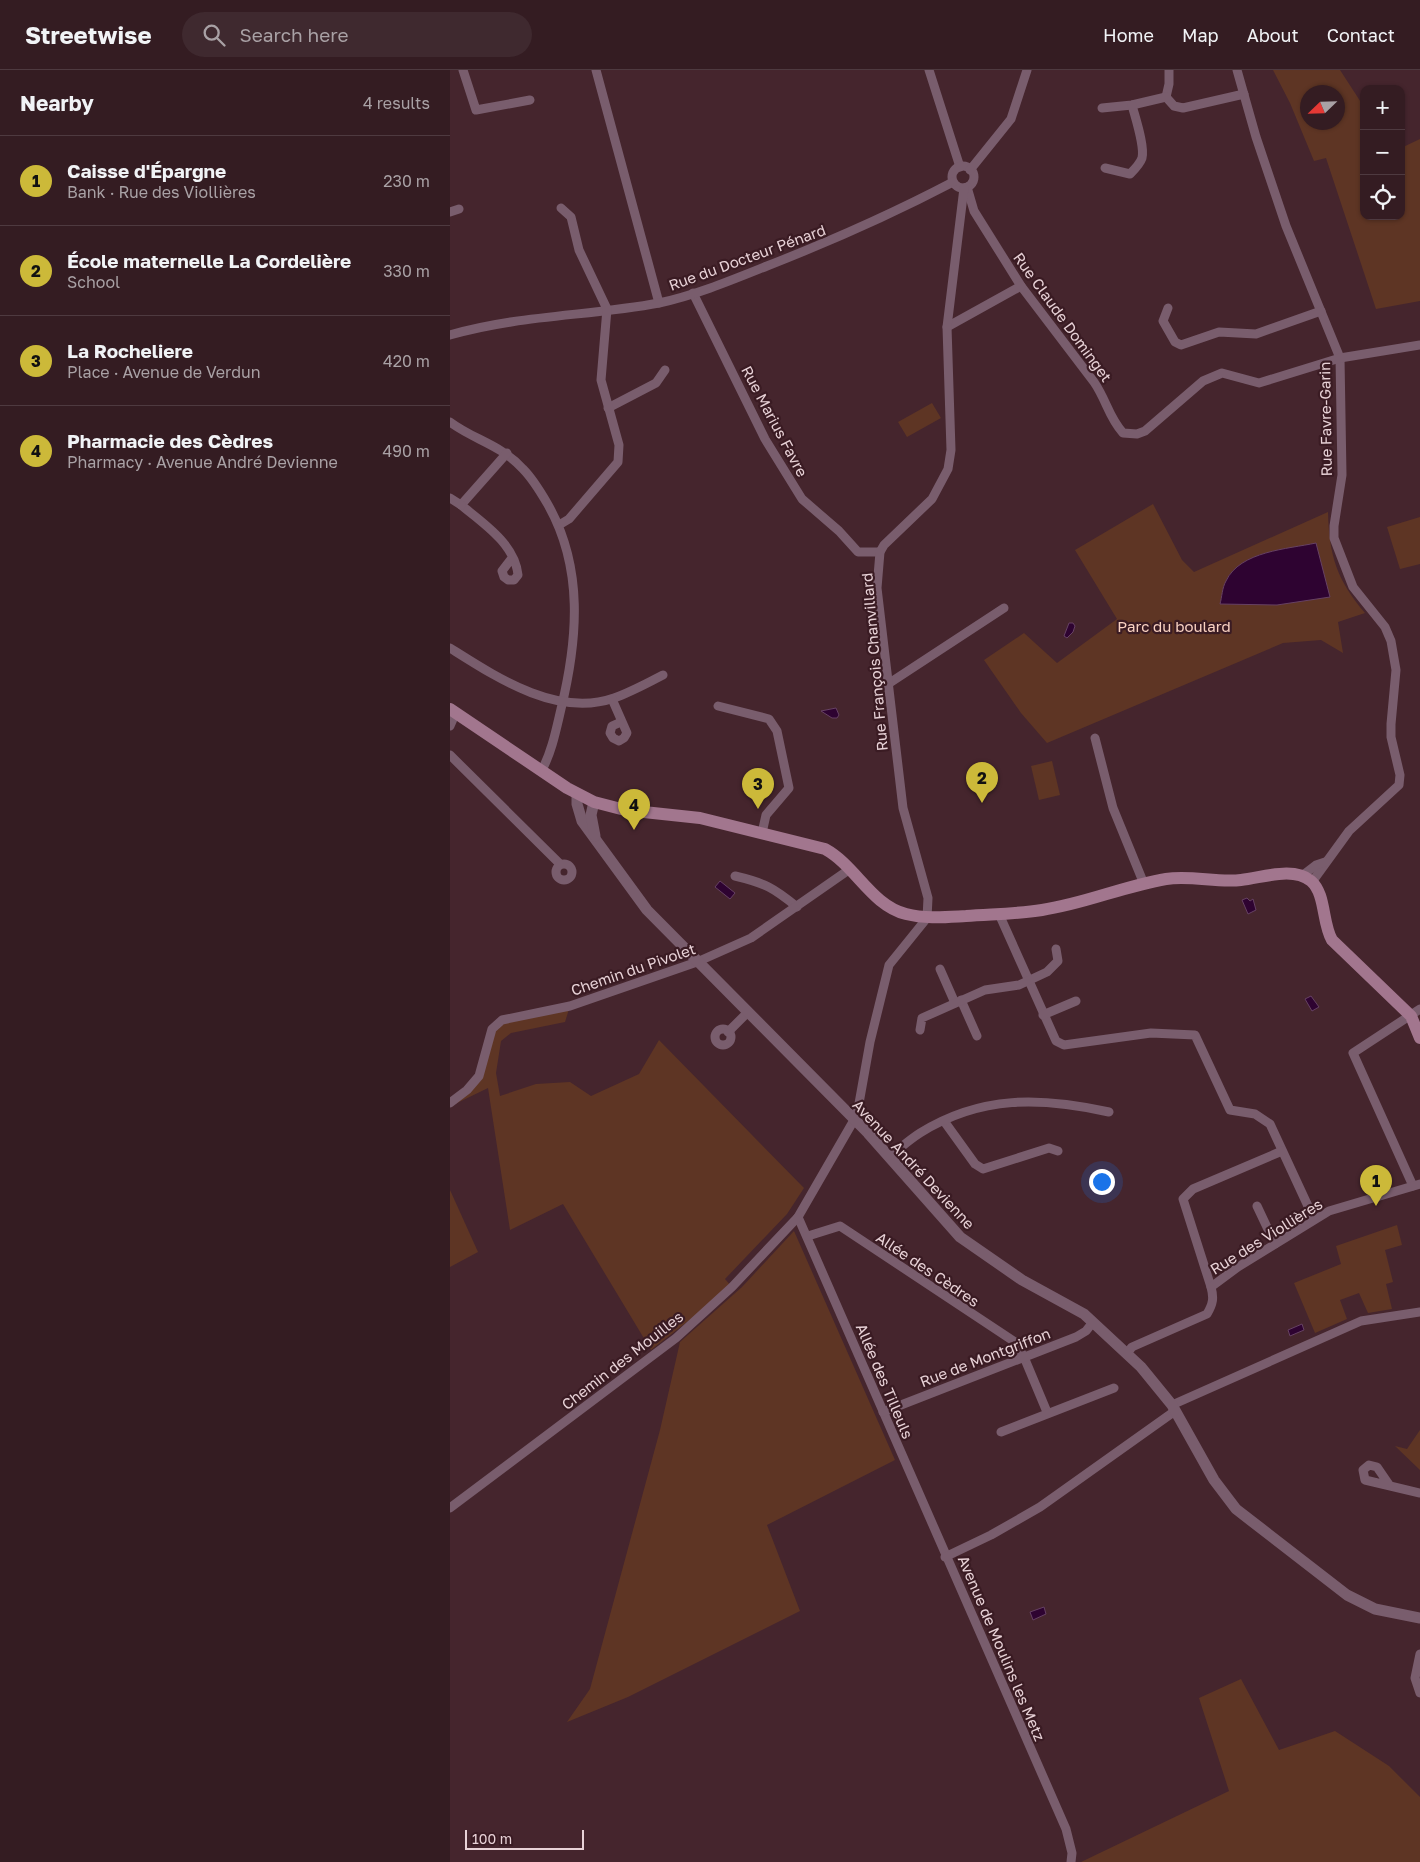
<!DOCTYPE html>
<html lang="en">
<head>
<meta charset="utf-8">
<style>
	body { margin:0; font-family:"Golos Text",sans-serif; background:#3f292f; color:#f1f3f6 }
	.controls { position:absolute; right:15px; top:15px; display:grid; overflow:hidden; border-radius:10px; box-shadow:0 1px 4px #0004 }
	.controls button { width:45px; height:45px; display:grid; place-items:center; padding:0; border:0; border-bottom:1px solid #4e3a40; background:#341c22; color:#f1f3f6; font:25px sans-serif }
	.compass { position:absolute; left:850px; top:15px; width:45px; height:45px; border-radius:50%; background:#341c22; box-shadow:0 1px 4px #0004; rotate:247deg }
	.scale { position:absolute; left:15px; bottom:12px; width:119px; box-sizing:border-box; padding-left:5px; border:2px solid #e8d2d7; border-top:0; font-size:14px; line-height:18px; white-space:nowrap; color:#e8d2d7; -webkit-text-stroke:4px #3a1b23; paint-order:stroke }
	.you { position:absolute; left:651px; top:1111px; width:18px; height:18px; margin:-12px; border:4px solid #fff; border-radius:50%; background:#1a73e8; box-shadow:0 0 0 8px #1a73e833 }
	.badge { display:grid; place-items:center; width:32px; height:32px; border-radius:50%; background:#ccb939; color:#111; font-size:16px; font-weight:700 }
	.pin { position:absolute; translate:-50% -41px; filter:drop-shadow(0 1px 2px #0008) }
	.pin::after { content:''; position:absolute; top:26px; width:18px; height:15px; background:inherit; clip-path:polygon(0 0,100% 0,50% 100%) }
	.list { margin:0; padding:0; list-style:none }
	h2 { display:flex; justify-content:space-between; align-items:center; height:65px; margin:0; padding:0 20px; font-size:21px }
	h2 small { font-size:16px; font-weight:400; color:#a9a1a5 }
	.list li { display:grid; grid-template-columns:32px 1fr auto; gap:15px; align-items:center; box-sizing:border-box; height:90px; padding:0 20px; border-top:1px solid #4e3a40 }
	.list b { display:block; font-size:19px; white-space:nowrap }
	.list p { margin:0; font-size:16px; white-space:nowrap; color:#a9a1a5 }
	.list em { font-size:16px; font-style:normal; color:#a9a1a5 }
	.icon { flex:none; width:28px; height:28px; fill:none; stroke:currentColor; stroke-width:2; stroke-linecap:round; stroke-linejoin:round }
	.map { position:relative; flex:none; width:970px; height:1792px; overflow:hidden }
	header { display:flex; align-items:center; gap:30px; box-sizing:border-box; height:70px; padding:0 25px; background:#341c22; border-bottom:1px solid #4e3a40 }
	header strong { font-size:24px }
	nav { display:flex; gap:28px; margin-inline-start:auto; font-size:18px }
	.search { width:350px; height:45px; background:#3f292f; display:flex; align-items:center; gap:12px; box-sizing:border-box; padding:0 18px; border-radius:28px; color:#a9a1a5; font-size:19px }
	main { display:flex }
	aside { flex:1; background:#341c22 }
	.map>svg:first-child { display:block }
	.green { fill:#5e3524; fill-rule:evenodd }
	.water { fill:#2e0331; stroke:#664163 }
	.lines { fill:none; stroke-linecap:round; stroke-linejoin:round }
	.minor { stroke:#795d6d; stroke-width:9 }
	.tertiary { stroke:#795d6d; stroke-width:11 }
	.secondary { stroke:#a2768e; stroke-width:12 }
	.labels { text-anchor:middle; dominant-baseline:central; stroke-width:4.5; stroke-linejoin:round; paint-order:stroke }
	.street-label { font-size:15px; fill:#e8d2d7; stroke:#3a1b23 }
	.park-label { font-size:15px; fill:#fad2c2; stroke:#3a1b23 }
</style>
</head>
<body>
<header>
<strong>Streetwise</strong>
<div class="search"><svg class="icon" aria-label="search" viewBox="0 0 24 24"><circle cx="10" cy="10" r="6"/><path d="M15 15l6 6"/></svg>Search here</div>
<nav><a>Home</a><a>Map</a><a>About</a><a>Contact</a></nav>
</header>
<main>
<aside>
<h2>Nearby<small>4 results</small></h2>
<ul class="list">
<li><span class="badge">1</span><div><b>Caisse d'Épargne</b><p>Bank · Rue des Viollières</p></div><em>230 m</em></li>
<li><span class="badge">2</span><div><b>École maternelle La Cordelière</b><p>School</p></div><em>330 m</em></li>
<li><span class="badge">3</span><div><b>La Rocheliere</b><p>Place · Avenue de Verdun</p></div><em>420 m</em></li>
<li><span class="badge">4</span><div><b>Pharmacie des Cèdres</b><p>Pharmacy · Avenue André Devienne</p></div><em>490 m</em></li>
</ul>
</aside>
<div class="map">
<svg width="970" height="1792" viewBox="0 0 970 1792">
	<rect width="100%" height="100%" fill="#45252d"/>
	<g class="green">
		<path d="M823 0H890L914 37V146H951V78L970 69V231L926 239 876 88 864 91 840 33ZM858 22H888V52H858Z"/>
		<polygon points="482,333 491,348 457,367 448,352"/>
		<path d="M703 434 732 490 744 502 878 442C879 486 887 510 915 543L888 552 893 583 871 570 833 573 597 673 571 643 534 590 574 563 607 593 667 549 625 480Z"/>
		<polygon points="970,447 970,494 950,499 937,457"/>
		<polygon points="602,691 610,725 589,730 581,696"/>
		<polygon points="120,936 115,952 61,963 51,971 46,1003 50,1026 86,1014 120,1012 141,1026 189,1004 209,970 354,1118 337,1144 275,1209 282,1217 201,1280 113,1134 60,1160 38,1018 3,1035 29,1006 42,959 52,950"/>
		<polygon points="0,1120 28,1182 0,1197"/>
		<polygon points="947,1155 952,1175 935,1180 943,1212 936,1214 942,1239 918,1243 909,1223 890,1230 897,1249 865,1263 844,1213 891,1194 886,1176"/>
		<polygon points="344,1161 445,1390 317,1455 350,1541 178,1627 117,1652 140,1619 210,1360 230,1272 292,1217"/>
		<polygon points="970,1360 970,1400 945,1376 957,1379"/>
		<polygon points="791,1609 829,1680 885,1661 939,1696 970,1727 970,1792 631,1792 779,1721 749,1628"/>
	</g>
	<g class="water">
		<path d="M866 473 880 527 827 535 770 534C772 527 772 518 776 511 790 481 838 479 866 473Z"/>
		<polygon points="619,553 623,553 625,556 623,562 617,568 614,566"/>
		<polygon points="386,638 389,645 387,648 382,648 371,641"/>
		<polygon points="270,811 285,823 280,829 265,817"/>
		<polygon points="797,828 800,831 803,829 806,840 798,844 792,830"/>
		<polygon points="861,926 869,937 862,941 855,929"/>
		<polygon points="852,1254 854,1260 840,1266 838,1260"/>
		<polygon points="594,1537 596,1544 583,1550 580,1542"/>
	</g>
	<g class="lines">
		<g class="minor">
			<polyline points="13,0 26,40 80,30"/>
			<polyline points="146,0 209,233"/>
			<polyline points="479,0 510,97"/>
			<polyline points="719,0 719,14 716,27 724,36 733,38 794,24"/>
			<polyline points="787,0 806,67 836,156 890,288 892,405 884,456 884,468 903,517 935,557 941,571 946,600 941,654 941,667 950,705 949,715 899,761 862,812"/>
			<polyline points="652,38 682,35 716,27"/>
			<circle cx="513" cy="107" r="11"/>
			<path d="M655 98 680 104C685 99 690 94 692 88 695 76 685 47 682 35"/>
			<polyline points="520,100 561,49 577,0"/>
			<path d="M517 117 524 141 571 216 644 312C657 331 658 346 673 363L687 364 695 361 753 311 772 303 809 313 890 288 970 275"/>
			<polyline points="0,142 9,139"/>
			<polyline points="243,223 315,369 352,429 389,461 408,482 430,482"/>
			<polyline points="718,238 713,251 725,272 731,275 769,262 806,264 871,241"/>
			<polyline points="497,257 571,216"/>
			<path d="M0 265C69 245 140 246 209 233 246 225 282 210 317 196 381 171 442 144 503 112"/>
			<polyline points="158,338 206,313 215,300"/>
			<path d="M0 352C24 370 50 374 73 399 83 409 90 421 97 433 134 497 128 569 111 639 106 660 102 681 92 700"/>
			<path d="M57 383 11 435C33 453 65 474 68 505L64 510H58L54 507 52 501 62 488"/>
			<polyline points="0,428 11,435"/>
			<polyline points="109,455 119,449 168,392 169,375 151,310 157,239 129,180 121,147 111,138"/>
			<path d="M0 578C46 607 107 648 164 628 181 622 197 613 213 605"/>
			<polyline points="438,614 554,538"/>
			<polyline points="162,629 177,663 174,668 169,671 163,668 160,663 162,656 171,652"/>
			<polyline points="268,636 319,649 327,661 339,718 316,745 312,763"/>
			<polyline points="0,656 6,642"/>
			<polyline points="645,668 663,738 694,814"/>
			<polyline points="0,685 110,794"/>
			<circle cx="114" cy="802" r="8"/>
			<polyline points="853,805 866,795 875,792"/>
			<path d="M285 806C315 813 324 818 347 837"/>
			<polyline points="549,844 606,971 614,975 701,963 745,965 780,1040 805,1044 820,1054 864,1149"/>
			<polyline points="490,899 505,933"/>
			<polyline points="511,930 527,966"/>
			<polyline points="593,945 626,931"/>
			<circle cx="273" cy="967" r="8"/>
			<polyline points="470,960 472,948 535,920 569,915 597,902 608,891 606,879"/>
			<polyline points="278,962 298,942"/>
			<polyline points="0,1033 17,1020 29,1006 42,959 52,950 120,936 247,892 301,868 400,799"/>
			<polyline points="494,1051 525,1094 533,1099 599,1078 608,1081"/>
			<path d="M439 1087C449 1079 459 1070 470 1063 531 1025 591 1027 659 1042"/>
			<polyline points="963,1116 903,983 970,939"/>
			<polyline points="807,1136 825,1174"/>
			<polyline points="348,1147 616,1759 622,1783 621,1792"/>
			<polyline points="358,1166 390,1156 565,1272 574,1287 597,1342"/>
			<polyline points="761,1217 733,1129 743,1119 832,1081"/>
			<path d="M677 1283 682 1277 757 1244C763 1234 764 1228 761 1217L788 1197 879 1141 970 1114"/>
			<polyline points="722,1335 911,1251 970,1242"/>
			<polyline points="433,1342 626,1267 636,1261 643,1252"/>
			<polyline points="551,1362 664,1318"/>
			<polyline points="940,1416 927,1397 919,1395 913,1400 915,1410 970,1423"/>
			<polyline points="0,1438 226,1268 282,1217 348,1147 404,1050 408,1039 420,972 439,895 477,848 478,828 453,738 427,518 430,482 434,475 482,429 498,399 501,380 497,257 514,118"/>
			<polyline points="495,1487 541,1465 590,1437 725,1341"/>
			<polyline points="970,1584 965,1608 970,1623"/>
		</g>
		<g class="tertiary">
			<polyline points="127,724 127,734 132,751 197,840 418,1063 510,1167 572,1210 634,1244 691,1297 722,1335 764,1410 786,1439 897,1525 925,1539 970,1548"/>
			<polyline points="144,732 141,745 145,766"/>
		</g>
		<path class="secondary" d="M0 639 117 718 144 732 175 740 250 748 375 779C406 796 421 835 456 844 476 849 496 847 516 846 541 844 567 844 592 840 634 834 674 816 716 809 741 805 767 813 791 810 812 808 843 796 861 811 876 824 872 853 882 870L961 946 970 968"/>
	</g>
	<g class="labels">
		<g class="street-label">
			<text transform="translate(297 187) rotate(-20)">Rue du Docteur Pénard</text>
			<text transform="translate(613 247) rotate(54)">Rue Claude Dominget</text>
			<text transform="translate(875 349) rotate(-91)">Rue Favre-Garin</text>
			<text transform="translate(325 351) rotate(62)">Rue Marius Favre</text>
			<text transform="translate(424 592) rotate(-95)">Rue François Chanvillard</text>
			<text transform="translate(183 899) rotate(-19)">Chemin du Pivolet</text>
			<text transform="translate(464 1094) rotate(47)">Avenue André Devienne</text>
			<text transform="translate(816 1166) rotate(-32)">Rue des Viollières</text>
			<text transform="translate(478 1199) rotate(34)">Allée des Cèdres</text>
			<text transform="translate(535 1287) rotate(-21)">Rue de Montgriffon</text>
			<text transform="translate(172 1290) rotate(-38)">Chemin des Mouilles</text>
			<text transform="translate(435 1311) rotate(67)">Allée des Tilleuls</text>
			<text transform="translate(552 1578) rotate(67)">Avenue de Moulins les Metz</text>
		</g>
		<g class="park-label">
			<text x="724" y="556">Parc du boulard</text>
		</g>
	</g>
</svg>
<div class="controls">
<button>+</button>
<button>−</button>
<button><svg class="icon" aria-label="locate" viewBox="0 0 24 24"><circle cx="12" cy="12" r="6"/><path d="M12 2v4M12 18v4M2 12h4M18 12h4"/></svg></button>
</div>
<svg class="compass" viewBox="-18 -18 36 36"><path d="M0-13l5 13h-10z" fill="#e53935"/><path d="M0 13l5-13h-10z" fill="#a9a1a5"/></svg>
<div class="scale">100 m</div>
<div class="you"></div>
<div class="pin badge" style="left:926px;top:1136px">1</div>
<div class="pin badge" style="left:532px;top:733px">2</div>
<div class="pin badge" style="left:308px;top:739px">3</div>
<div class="pin badge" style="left:184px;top:760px">4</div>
</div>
</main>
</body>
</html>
